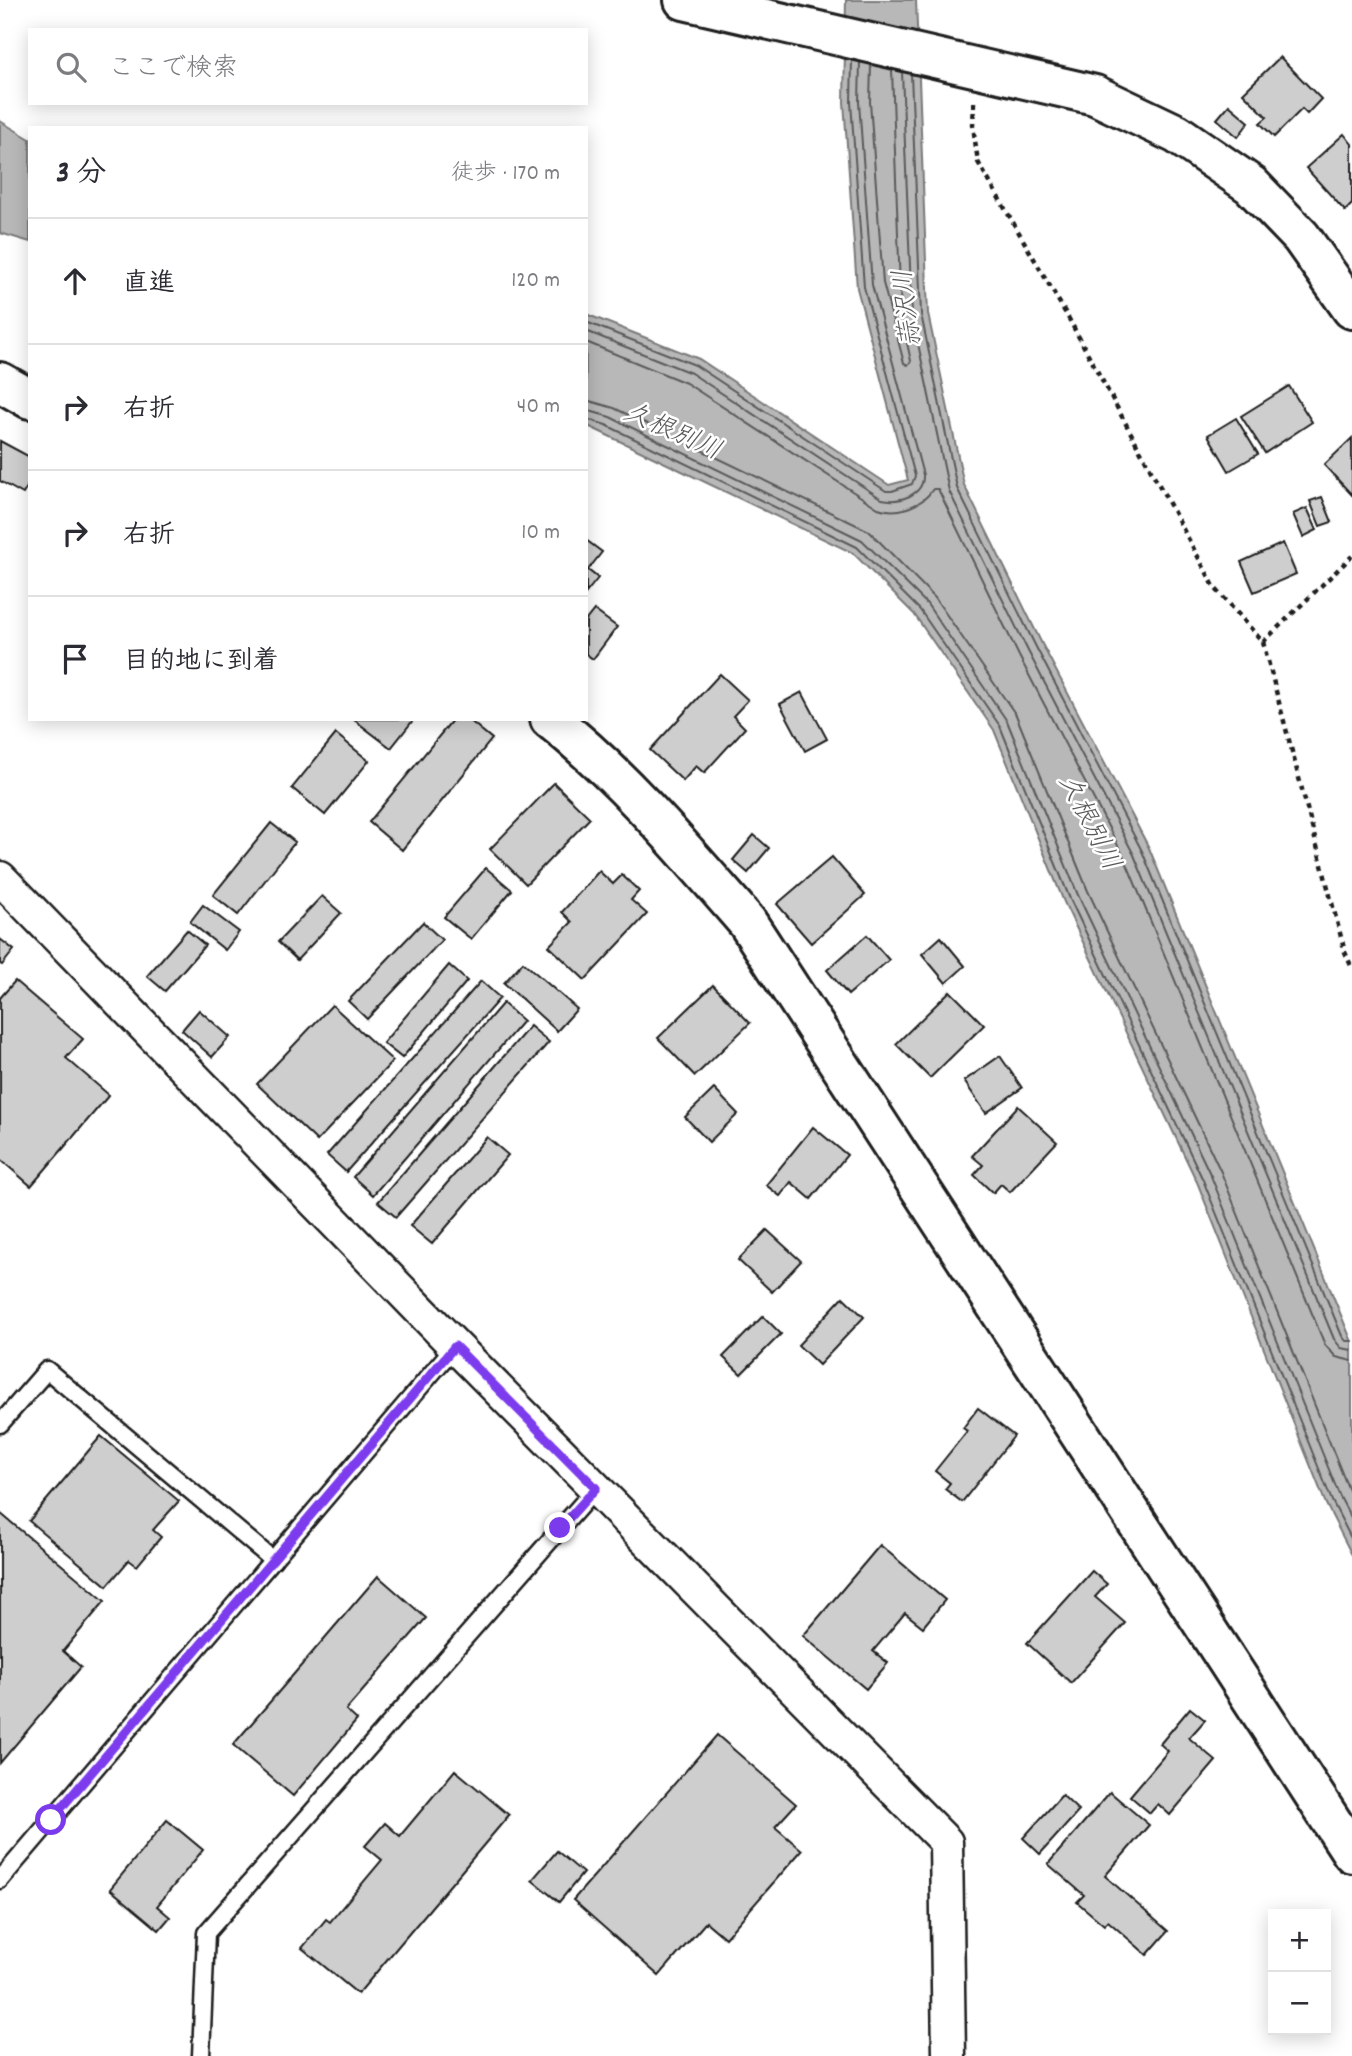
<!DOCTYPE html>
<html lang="ja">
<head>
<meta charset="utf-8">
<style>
	body { margin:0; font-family:Dekko,"Klee One",sans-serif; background:#f7f7f7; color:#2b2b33 }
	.controls { position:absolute; right:21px; bottom:21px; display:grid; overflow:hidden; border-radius:0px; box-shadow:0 4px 18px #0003 }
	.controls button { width:63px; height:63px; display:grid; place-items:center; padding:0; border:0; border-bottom:2px solid #e1e1e2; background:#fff; color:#2b2b33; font:35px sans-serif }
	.stop { position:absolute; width:21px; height:21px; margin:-16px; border:5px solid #7c3aed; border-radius:50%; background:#fff }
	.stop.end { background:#7c3aed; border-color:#fff; box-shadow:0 2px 7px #0008 }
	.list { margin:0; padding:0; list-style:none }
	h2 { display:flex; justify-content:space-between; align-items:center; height:91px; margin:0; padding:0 28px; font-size:30px }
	h2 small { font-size:23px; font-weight:400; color:#7c7c81 }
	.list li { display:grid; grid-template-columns:46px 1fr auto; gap:21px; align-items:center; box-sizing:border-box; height:126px; padding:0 28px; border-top:2px solid #e1e1e2 }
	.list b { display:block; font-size:26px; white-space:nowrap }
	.list em { font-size:23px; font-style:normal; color:#7c7c81 }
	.icon { flex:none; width:38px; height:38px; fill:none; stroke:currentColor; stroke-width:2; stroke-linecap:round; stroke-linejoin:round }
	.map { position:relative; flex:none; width:1352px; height:2056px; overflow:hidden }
	.search { position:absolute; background:#fff; box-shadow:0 4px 18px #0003; left:28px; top:28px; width:560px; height:77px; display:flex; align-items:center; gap:18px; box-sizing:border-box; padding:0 24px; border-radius:0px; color:#7c7c81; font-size:26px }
	.panel { position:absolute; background:#fff; box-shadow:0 4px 18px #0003; left:28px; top:126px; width:560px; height:595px; border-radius:0px }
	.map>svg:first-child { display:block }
	.water { fill:#b8b8b8; stroke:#7a7a7a; stroke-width:2 }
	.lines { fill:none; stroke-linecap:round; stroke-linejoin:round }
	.shore { stroke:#5a5a5a; stroke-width:2 }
	.building { fill:#cecece; stroke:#1c1c1c; stroke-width:2 }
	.service-casing { stroke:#1c1c1c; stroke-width:21 }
	.minor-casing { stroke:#1c1c1c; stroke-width:37 }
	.tertiary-casing { stroke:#1c1c1c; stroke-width:44 }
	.path { stroke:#1c1c1c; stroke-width:4.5; stroke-dasharray:5 5; stroke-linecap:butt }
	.service { stroke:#fff; stroke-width:16 }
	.minor { stroke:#fff; stroke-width:32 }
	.tertiary { stroke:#fff; stroke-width:38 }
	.route { stroke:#7c3aed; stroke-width:9 }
	.labels { text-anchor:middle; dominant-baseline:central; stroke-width:5; stroke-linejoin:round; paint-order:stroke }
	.water-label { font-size:26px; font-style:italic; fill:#5a5a5a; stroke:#fff }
</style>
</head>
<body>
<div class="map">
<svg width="1352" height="2056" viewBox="0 0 1352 2056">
	<rect width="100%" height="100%" fill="#fff"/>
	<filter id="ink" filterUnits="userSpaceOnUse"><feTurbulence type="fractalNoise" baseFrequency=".0143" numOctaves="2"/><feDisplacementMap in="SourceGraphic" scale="14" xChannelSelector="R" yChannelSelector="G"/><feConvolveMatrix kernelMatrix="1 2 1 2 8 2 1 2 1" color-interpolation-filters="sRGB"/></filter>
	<g filter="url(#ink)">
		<g class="water">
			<polygon points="846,0 916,0 928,314 964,485 1042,644 1149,848 1352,1342 1352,1555 1326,1504 1197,1182 1064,902 994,730 914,614 853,553 586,425 586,314 699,359 889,485 908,480 857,288 844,102"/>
			<polygon points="0,121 30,139 30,242 0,233"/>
		</g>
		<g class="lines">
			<g class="shore">
				<polyline points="871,65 870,102 883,283 904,363 908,365 911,361 901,316 892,70"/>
				<polyline points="902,72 912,315 949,491 1028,651 1134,855 1334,1339 1341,1348 1352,1350"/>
				<polyline points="911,74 921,314 957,488 1036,647 1142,851 1342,1336 1346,1341 1352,1341"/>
				<polyline points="586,322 695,365 886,491 892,491 912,484 915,476 864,287 851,102 852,60"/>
				<path d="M586 331 691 373 882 499C900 503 924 495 923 475L872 285 859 102 860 62"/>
				<path d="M586 342 686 383 878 508C898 515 922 506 933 489H938L1019 656 1125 859 1325 1345 1336 1357 1352 1361"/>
				<polyline points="586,400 614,408 869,531 935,598 1016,715 1088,891 1221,1172 1352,1498"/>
				<polyline points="586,410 610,417 862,540 927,604 1007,721 1078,895 1211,1176 1340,1497 1352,1520"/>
				<polyline points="586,419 606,425 857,547 920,610 1000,726 1070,899 1203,1180 1332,1501 1352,1540"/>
			</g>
		</g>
		<g class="building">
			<polygon points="1280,57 1321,99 1307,114 1302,109 1274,137 1260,123 1267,117 1243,93"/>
			<polygon points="1229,105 1249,122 1238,137 1217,119"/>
			<polygon points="1344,134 1352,144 1352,204 1345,211 1306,168"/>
			<polygon points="1289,386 1312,422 1265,453 1241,416"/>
			<polygon points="1236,418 1258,454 1229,471 1208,435"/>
			<polygon points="1352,438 1352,495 1324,465"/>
			<polygon points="0,441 30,457 30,482 23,494 0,481"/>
			<polygon points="1322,497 1332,522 1320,526 1310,501"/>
			<polygon points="1307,508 1317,530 1303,537 1293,514"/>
			<polygon points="586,540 602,552 588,570 598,578 586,593"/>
			<polygon points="1283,543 1296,574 1254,592 1241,562"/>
			<polygon points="594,610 617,627 593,659 586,654 586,620"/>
			<polygon points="720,674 748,700 733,716 745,728 704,773 696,766 683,781 650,750"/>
			<polygon points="802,692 827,739 805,751 780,704"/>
			<polygon points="353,719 414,719 391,748"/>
			<polygon points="453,719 468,719 492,739 402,850 369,822"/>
			<polygon points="336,734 369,761 325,815 292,788"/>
			<polygon points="554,783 590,818 526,884 490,849"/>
			<polygon points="271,823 295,842 238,915 213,895"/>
			<polygon points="754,835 769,848 748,873 733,860"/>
			<polygon points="832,857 865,895 811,943 777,904"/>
			<polygon points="486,868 512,890 471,939 444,917"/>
			<polygon points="599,871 613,884 622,875 639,891 631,900 647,914 585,980 549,946 572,922 562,912"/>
			<polygon points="322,896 341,913 297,960 278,942"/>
			<polygon points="203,905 239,932 225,950 190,922"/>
			<polygon points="423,922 442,940 367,1019 348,1001"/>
			<polygon points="187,930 205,945 165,991 147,976"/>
			<polygon points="867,935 889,960 848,995 827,970"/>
			<polygon points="941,937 965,966 946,983 922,954"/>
			<polygon points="0,939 14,950 2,965 0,964"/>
			<polygon points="523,962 577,1009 557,1031 504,983"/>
			<polygon points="449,965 467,981 402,1058 383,1043"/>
			<polygon points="15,981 83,1039 66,1058 109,1095 31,1186 0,1159 0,998"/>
			<polygon points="481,981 500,998 346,1172 327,1155"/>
			<polygon points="713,985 750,1023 695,1076 658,1038"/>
			<polygon points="950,991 984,1025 930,1078 896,1044"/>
			<polygon points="503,1003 523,1021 373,1195 353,1177"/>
			<polygon points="332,1005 393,1061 317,1141 257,1084"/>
			<polygon points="199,1010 230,1037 212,1057 182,1030"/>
			<polygon points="530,1026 549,1042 396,1217 378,1202"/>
			<polygon points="1000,1056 1022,1088 986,1113 964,1081"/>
			<polygon points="714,1089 738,1114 709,1142 685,1117"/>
			<polygon points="1018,1106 1057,1142 1010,1192 1001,1184 993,1193 974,1175 983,1165 972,1156"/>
			<polygon points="813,1127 847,1155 811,1199 791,1182 780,1196 766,1185"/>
			<polygon points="487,1137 508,1155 432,1244 410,1226"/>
			<polygon points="767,1230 801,1261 772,1292 738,1260"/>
			<polygon points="843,1297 864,1317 819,1365 798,1345"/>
			<polygon points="763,1316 781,1334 741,1374 723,1357"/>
			<polygon points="978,1408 1014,1436 962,1502 945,1489 950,1483 935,1471 967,1431 963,1428"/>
			<polygon points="101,1436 179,1501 153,1530 161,1537 137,1566 129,1560 107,1586 29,1521"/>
			<polygon points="0,1513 105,1601 63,1651 81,1667 0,1763"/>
			<polygon points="880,1545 945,1600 923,1627 905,1613 873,1651 888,1663 866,1689 803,1636"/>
			<polygon points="1092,1571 1107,1584 1095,1597 1125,1623 1071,1683 1027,1643"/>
			<polygon points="378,1576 426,1618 346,1710 357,1720 293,1796 233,1745"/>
			<polygon points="1190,1708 1205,1720 1189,1738 1216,1761 1170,1815 1158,1804 1150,1813 1130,1796 1168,1751 1160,1744"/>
			<polygon points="717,1735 796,1804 775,1827 802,1850 725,1938 706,1922 659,1976 573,1900"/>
			<polygon points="455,1770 509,1815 358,1994 302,1948 326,1919 330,1922 382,1860 365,1846 385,1823 400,1836"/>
			<polygon points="1110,1792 1149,1825 1105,1876 1168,1931 1147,1955 1108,1921 1104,1925 1077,1902 1084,1895 1048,1864"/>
			<polygon points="1062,1795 1079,1811 1040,1854 1023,1838"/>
			<polygon points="167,1820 203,1850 157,1906 170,1917 159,1930 110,1889"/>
			<polygon points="557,1851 583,1873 559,1902 532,1880"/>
		</g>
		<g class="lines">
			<g class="service-casing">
				<g id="service">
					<polyline points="0,1424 47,1370 273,1560"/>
					<polyline points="0,1880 455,1346"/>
					<polyline points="201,2056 206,1933 596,1488"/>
				</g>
			</g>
			<g class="minor-casing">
				<polyline id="minor" points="0,878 455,1346 946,1842 949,2056"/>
			</g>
			<g class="tertiary-casing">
				<g id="tertiary">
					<polyline points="684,0 1095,95 1177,134 1251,185 1301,237 1352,309"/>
					<polyline points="0,382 30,399"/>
					<path d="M550 719C624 778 685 851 747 922L1352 1853"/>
				</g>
			</g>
			<g class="path">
				<polyline points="974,102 973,126 978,162 1069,319 1215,588 1263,642 1345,952 1352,968"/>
				<polyline points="1263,642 1352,556"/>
			</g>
			<use href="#service" class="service"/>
			<use href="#minor" class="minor"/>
			<use href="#tertiary" class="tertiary"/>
		</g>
	</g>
	<g class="lines" filter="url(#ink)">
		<polyline class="route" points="51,1820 455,1346 596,1488 560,1528"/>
	</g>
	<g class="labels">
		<g class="water-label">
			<text transform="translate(909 308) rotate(-97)">蒜沢川</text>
			<text transform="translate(672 433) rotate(24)">久根別川</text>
			<text transform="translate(1088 823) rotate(63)">久根別川</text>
		</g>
	</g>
</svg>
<div class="controls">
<button>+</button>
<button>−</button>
</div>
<div class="stop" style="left:51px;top:1820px"></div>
<div class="stop end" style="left:560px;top:1528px"></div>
<div class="search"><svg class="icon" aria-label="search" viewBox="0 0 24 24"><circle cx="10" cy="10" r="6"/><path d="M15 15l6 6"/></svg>ここで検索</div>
<section class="panel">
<h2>3 分<small>徒歩 · 170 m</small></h2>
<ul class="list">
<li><svg class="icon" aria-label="ahead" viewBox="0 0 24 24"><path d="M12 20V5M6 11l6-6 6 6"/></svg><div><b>直進</b></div><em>120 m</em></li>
<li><svg class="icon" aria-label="right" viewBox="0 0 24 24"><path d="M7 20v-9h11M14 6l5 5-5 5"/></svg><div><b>右折</b></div><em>40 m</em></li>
<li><svg class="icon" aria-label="right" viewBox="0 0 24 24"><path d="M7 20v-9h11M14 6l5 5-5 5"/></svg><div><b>右折</b></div><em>10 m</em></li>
<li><svg class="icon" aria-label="arrive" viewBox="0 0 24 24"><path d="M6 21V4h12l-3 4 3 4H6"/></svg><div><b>目的地に到着</b></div></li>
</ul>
</section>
</div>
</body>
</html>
